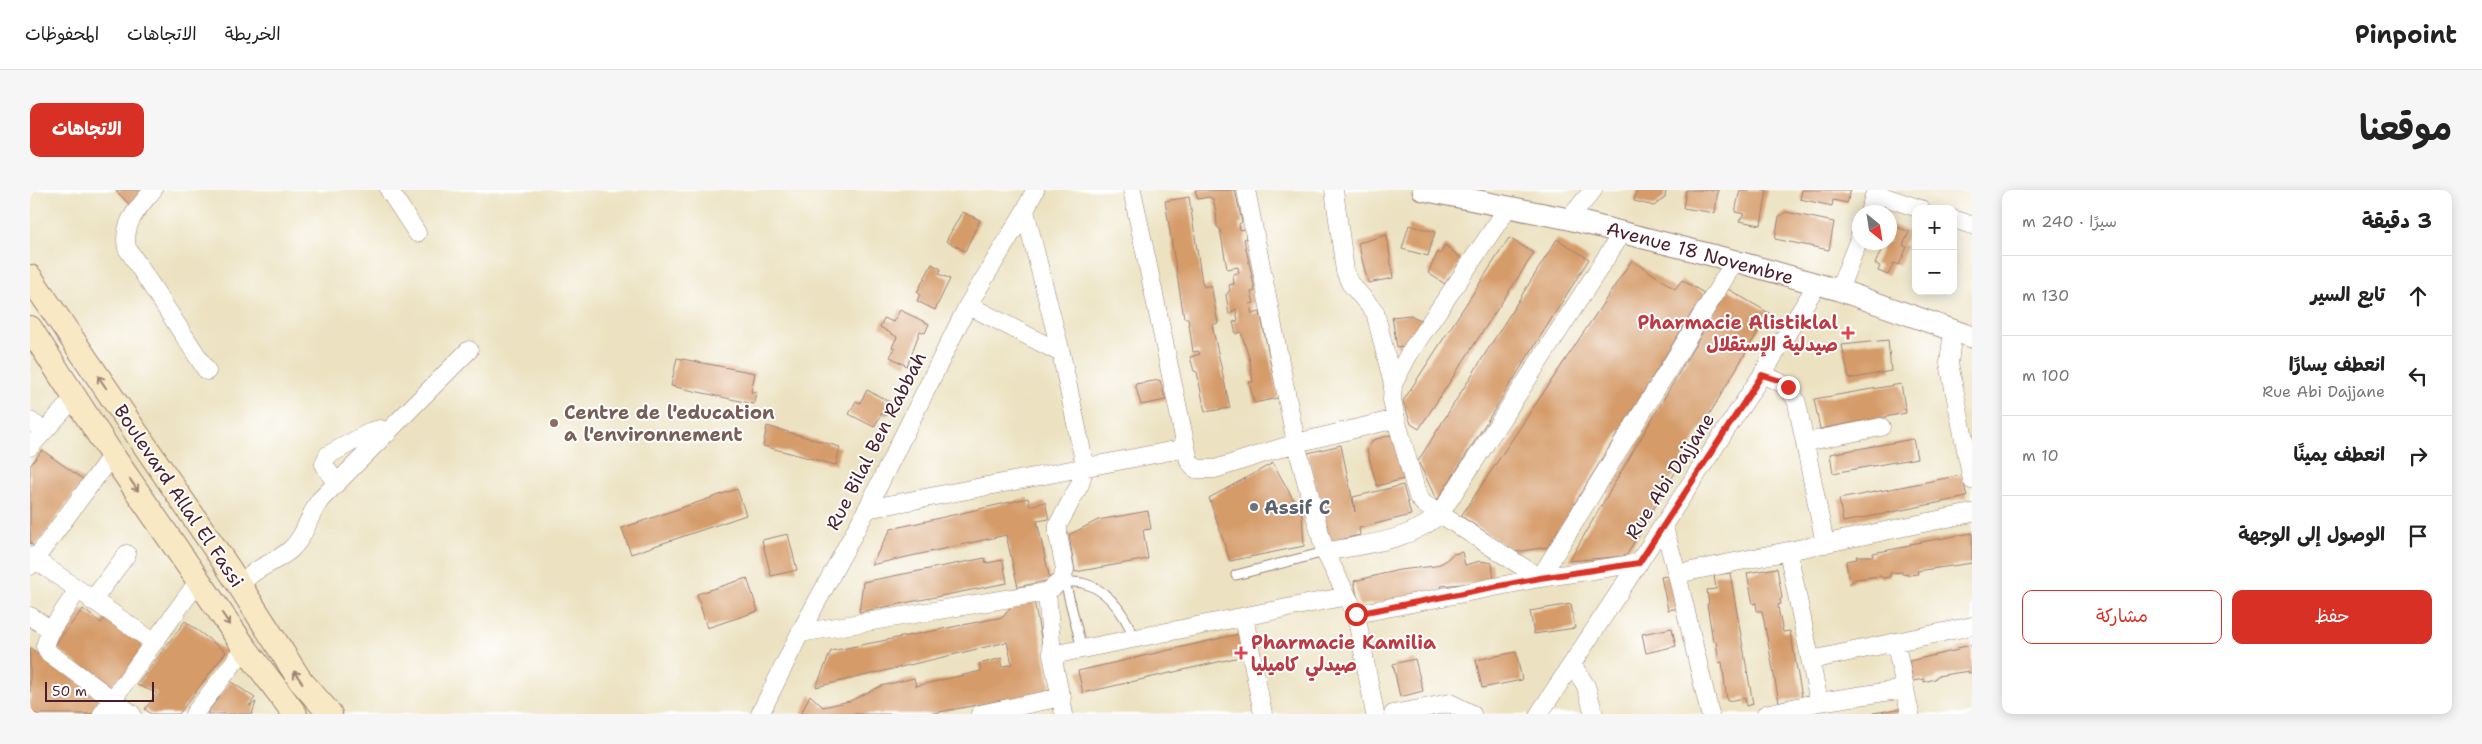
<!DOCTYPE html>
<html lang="ar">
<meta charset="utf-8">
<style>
body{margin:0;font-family:"Shantell Sans","Playpen Sans Arabic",sans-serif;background:#f6f6f6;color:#222;direction:rtl}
.controls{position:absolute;right:15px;top:15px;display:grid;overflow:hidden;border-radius:10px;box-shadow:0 2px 12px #0003}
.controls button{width:45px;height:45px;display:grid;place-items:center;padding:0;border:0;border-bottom:1px solid #e0e0e0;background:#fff;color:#222;font:25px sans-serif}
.compass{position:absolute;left:1822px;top:15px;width:45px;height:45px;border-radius:50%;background:#fff;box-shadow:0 2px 12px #0003;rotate:150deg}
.scale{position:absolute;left:15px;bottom:12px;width:109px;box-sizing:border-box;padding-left:5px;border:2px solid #4a1f2b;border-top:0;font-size:14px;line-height:18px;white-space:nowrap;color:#4a1f2b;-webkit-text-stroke:4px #fff;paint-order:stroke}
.stop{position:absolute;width:15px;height:15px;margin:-11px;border:4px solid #d93025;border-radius:50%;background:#fff}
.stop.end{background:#d93025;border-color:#fff;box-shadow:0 1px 5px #0008}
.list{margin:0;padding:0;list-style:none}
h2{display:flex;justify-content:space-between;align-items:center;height:65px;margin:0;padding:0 20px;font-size:21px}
h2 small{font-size:16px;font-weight:400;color:#767676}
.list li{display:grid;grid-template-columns:32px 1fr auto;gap:15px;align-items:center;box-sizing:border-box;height:80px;padding:0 20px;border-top:1px solid #e0e0e0}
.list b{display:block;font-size:19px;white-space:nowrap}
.list p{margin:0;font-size:16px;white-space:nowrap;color:#767676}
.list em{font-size:16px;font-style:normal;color:#767676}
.actions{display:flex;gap:10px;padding:15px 20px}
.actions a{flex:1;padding:11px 0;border:1px solid #d93025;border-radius:10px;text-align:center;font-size:18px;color:#d93025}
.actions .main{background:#d93025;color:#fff}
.icon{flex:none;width:28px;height:28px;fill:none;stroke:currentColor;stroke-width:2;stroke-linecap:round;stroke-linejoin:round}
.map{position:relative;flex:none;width:1942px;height:524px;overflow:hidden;direction:ltr;border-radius:10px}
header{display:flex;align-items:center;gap:30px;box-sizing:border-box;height:70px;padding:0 25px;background:#fff;border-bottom:1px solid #e0e0e0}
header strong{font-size:24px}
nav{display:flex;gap:28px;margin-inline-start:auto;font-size:18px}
.intro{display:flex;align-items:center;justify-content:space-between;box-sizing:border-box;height:120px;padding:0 30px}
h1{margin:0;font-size:35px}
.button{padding:12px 22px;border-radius:10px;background:#d93025;color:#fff;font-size:18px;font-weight:700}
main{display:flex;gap:30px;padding:0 30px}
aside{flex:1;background:#fff;border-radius:10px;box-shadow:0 2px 12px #0003}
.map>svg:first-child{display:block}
.building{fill:#d59b69}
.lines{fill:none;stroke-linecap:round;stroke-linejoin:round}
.service-casing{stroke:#9b8076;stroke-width:11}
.minor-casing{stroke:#9b8076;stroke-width:19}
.tertiary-casing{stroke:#9b8076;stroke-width:23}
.secondary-casing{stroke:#9b8076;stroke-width:26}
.service{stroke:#fff;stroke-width:9}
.minor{stroke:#fff;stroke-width:18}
.tertiary{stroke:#fff;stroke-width:21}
.secondary{stroke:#f8e8c3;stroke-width:24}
.oneway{stroke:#a18477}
.route{stroke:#d93025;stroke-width:6}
.health-dot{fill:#e0444e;stroke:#fff;stroke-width:2}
.education-dot{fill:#8d6e63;stroke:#fff;stroke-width:2}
.worship-dot{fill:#6b7280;stroke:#fff;stroke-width:2}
.labels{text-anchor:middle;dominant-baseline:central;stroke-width:4;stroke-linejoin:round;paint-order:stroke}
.street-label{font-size:19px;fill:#4a1f2b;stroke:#fff}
.health-label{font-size:19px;font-weight:bold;fill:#be3a42;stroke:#fff;text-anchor:end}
.education-label{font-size:19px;font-weight:bold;fill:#785e54;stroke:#fff;text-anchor:start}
.worship-label{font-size:19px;font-weight:bold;fill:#5b616d;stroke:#fff;text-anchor:start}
</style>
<header>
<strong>Pinpoint</strong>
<nav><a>الخريطة</a><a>الاتجاهات</a><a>المحفوظات</a></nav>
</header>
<div class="intro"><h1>موقعنا</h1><a class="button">الاتجاهات</a></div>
<main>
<aside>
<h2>3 دقيقة<small>سيرًا · 240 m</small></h2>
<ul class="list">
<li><svg class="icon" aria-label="ahead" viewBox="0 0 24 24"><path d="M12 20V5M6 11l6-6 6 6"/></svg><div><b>تابع السير</b></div><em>130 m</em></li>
<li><svg class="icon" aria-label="left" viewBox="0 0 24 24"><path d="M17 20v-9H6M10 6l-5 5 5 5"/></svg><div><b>انعطف يسارًا</b><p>Rue Abi Dajjane</p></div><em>100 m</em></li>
<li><svg class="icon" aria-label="right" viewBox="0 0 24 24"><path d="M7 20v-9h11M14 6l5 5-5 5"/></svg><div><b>انعطف يمينًا</b></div><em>10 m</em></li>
<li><svg class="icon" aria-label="arrive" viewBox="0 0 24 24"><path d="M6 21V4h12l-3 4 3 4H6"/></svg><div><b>الوصول إلى الوجهة</b></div></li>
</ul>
<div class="actions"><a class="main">حفظ</a><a>مشاركة</a></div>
</aside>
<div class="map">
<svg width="1942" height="524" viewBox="0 0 1942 524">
<rect width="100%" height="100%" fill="#fff"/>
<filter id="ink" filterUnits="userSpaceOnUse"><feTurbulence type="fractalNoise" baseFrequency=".02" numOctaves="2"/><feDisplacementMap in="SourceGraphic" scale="10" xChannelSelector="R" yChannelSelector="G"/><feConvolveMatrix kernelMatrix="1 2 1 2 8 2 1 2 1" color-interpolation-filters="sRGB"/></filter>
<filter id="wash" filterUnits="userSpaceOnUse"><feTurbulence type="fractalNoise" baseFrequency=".0096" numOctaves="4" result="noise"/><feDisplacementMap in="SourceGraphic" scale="20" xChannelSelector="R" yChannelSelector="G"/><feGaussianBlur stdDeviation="1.12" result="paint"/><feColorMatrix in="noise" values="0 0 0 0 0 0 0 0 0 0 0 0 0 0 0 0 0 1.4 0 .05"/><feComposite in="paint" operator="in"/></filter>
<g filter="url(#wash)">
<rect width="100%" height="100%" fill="#ece2c1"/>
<g id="blocks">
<!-- building -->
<path class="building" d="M85,0H120L105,20Z
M1165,0H1205L1212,32L1209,34L1210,40L1215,39L1216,48L1214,49L1225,101L1221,102L1224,113L1220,114L1222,124L1230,122L1248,208L1224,213L1219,192H1223L1220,171L1211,142L1206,144L1203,132L1208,131L1206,119L1199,125L1196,105L1200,100L1199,95L1204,94L1203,84L1209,83L1208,77L1197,79L1190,39L1187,37L1186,21L1183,9L1179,7L1168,9Z
M1607,0H1636L1635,7L1624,16L1604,11Z
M1656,0H1688L1685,23L1653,18Z
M1710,0H1737L1731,35L1709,31L1714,24L1705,22Z
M1772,0H1821L1817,13L1803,10L1802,16L1770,9Z
M1159,7L1172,92L1174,97L1181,95L1188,133L1182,135L1200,218L1175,222L1167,182L1164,181L1160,167L1170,164L1168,161L1163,162L1158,128H1154L1135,11Z
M932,22L950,30L935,61L916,51Z
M1756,22L1804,32L1799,60L1745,49L1749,27Z
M1379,35L1405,42L1398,66L1372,59Z
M1862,35L1879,42L1873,55L1877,57L1869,75L1864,73L1858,85L1848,81L1850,76L1845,74L1855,52H1860Z
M1357,45L1363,88L1338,93L1328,53Z
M1479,48L1504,63L1389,239L1381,234L1373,211Z
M1527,49L1559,69L1407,311L1388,271Z
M1415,55L1431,68L1421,88L1420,86L1415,94L1398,83L1408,62L1410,64Z
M1602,70L1645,99L1652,90L1674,103L1518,357L1485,362L1431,326Z
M902,74L911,79L909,84L920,89L905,120L887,111L890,104L887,102Z
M1698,99L1739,123L1596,366L1539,371Z
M870,120L899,134L895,143L890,141L877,176L860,167L865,158L862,157L867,147L850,137L854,128L863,132Z
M1380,125L1393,131L1375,156L1367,157L1362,127Z
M1858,150L1861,181L1819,189L1812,155Z
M647,168L725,183L721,202H726L724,214L641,196Z
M1130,190L1136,210L1111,215L1105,194Z
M1871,194L1876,223L1790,239L1784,209Z
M837,200L862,213L856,226L852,223L844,237L819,224L826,211L830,213Z
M737,236L810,257L806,275L733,256Z
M1365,244L1377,288L1347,296L1337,260L1343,250Z
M1883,249L1887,268L1803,283L1800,264Z
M1311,255L1325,322L1323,307L1373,295L1381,325L1329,338L1330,345L1298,353L1278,263Z
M12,260L54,290L5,357L0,353V276Z
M1243,273L1272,325L1274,356L1200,371L1179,308Z
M1932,285L1937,307L1813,332L1809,309Z
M707,299L716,325L601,364L592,338Z
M998,308L1000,316L1015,312L1019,329L1007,331L1020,390L988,397L976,345L841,375L861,339Z
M1118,321L1121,339L1113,340L1118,369L1045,382L1039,345L1068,330Z
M1942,343V373L1887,381L1888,384L1878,385L1872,384V382L1860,383V387L1852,388L1850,386L1826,389L1819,394L1816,371L1827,369L1826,366H1843V363L1880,356V354Z
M758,344L767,380L741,386L732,350Z
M1432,362L1435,375L1450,371L1462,373L1464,391L1411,396L1412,400L1329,416L1324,391L1369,380L1405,376L1414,372L1423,364Z
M955,368L956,373L973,370L977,393L829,422L833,392Z
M1747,378L1752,408L1750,410L1751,414L1748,415L1749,423L1753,442L1760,441L1772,507L1749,512L1733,426L1732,421H1727L1726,413L1723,414L1717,383Z
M1700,383L1723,514L1716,516L1715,508L1697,511L1692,472L1689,473L1686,451H1683L1677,414H1679L1677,400L1686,399L1684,385Z
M1644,385L1650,418L1638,420L1631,387Z
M717,388L728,421L677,438L667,404Z
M1004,411L1021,501L899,524H771L780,505L793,517L820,511L851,496L884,488L886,496L951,481L949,474L972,468L971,477L982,474L977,452L786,497L801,461L973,427L983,414Z
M1541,414L1545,438L1504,444L1500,421Z
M53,419L71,433L78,424L118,454L84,502L24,456Z
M155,431L196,462L149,524H121L115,519L127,503L107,495Z
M1642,438L1646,456L1616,463L1612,444Z
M1209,444L1214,466L1053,503L1048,481Z
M1942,455V483H1938L1939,481L1907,486L1905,489L1894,492V489L1883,491L1879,471L1928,460L1927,458Z
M0,458L78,512L70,524H0Z
M1486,462L1492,490L1452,498L1446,470Z
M1385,469L1393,501L1370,507L1363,474Z
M200,491L225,508L219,516L226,512L222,524H177Z
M1874,518L1875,524H1843V523Z"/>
</g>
</g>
<g filter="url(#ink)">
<use href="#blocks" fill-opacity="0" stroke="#9b8076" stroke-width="1"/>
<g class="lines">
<defs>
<path id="service" d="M1206,385L1295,362
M1032,390C1038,393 1045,391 1052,393C1079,399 1095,425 1105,449
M1035,392L1052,459"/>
<path id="minor" d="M123,0C108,18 92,33 97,58L177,181
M359,0L387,43
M1102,0L1159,271L1166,279H1185L1266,253L1366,229
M1216,0L1266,253L1295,362L1326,424L1345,524
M1304,0L1315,81L1320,93L1345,122L1363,194
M1846,4L1891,19
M1479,16L1380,162L1363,194L1362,210L1366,229L1388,307L1394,314L1410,324L1592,43
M1839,22L1846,0
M1539,29L1563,0
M1923,29L1942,35
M1809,100L1830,46
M938,115L1031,163
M1923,140L1919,173L1942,290
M1732,185C1749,191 1760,195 1767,213L1795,354
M0,231L13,240
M1775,252L1851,237
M0,257L46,206
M306,294L294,274L298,265L342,241L350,239L358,243
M837,319L1156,258
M1633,334L1647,384L1680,524
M1758,361L1789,512
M1295,362C1334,354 1379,352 1410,324L1510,388L1705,71
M0,366L122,451
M0,376L82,265
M1647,384L1942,323
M210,397C221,378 244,374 260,360C276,346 278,326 290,310L439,160
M47,401L21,440L15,456L19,463L102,524
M1017,402L1022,465L1034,524
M62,411L97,364
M1326,424L1510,388L1609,373
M0,426L21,440
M1214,427L1233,524
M770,443L1017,402L1032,390L1035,379L1028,345V335L1050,294L1055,276L1031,163L995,21
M1866,454L1880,524
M1022,465L1317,406
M1781,470L1942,436
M1542,474L1556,496L1564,524
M72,524L169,390
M164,524L215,458
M730,524L770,443L837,319L938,115L995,21L1005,0
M950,524L1032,507
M1363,524L1420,513L1442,524
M1509,524L1732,185L1787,94
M1736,524L1789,512L1874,499"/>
<path id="tertiary" d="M1393,0L1539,29L1705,71L1809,100L1942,147"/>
<path id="secondary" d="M0,87L199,379L270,490L300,524
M0,138L82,265L215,458L265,524"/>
</defs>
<!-- service casing -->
<use href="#service" class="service-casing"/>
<!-- minor casing -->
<use href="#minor" class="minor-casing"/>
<!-- tertiary casing -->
<use href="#tertiary" class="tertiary-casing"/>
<!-- secondary casing -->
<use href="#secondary" class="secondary-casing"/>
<!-- service -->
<use href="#service" class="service"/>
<!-- minor -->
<use href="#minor" class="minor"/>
<!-- tertiary -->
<use href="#tertiary" class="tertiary"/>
<!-- secondary -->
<use href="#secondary" class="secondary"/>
</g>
<!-- one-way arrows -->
<defs><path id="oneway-shaft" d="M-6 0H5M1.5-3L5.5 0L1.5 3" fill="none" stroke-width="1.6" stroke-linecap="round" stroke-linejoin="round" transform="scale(1.25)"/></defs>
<g class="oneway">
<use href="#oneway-shaft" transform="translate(72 192) rotate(-124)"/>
<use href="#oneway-shaft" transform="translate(104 295) rotate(55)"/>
<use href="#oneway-shaft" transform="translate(196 429) rotate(56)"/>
<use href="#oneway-shaft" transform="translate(268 487) rotate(-126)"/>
</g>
</g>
<g class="lines" filter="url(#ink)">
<!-- route -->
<path class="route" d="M1326,424L1510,388L1609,373L1732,185L1751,191L1758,197"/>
</g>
<!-- markers -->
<g class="health-dot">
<path d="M1815.5 135.5h5v5h5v5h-5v5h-5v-5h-5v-5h5z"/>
<path d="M1208.5 455.5h5v5h5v5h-5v5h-5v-5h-5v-5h5z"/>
</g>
<circle class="education-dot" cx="524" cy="233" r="5"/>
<circle class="worship-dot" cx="1224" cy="317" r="5"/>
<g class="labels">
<!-- street labels -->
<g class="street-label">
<text transform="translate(1670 63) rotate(15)">Avenue 18 Novembre</text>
<text transform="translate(846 251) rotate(-63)">Rue Bilal Ben Rabbah</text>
<text transform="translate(1640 286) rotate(-57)">Rue Abi Dajjane</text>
<text transform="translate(149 306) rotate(56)">Boulevard Allal El Fassi</text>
</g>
<!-- health labels -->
<g class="health-label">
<text x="1808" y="132">Pharmacie Alistiklal<tspan x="1808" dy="22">صيدلية الإستقلال</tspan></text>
<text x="1221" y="452" text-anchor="start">Pharmacie Kamilia<tspan x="1221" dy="22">صيدلي كاميليا</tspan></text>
</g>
<!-- education labels -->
<g class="education-label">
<text x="534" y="222">Centre de l'education<tspan x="534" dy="22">a l'environnement</tspan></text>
</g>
<!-- worship labels -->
<g class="worship-label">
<text x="1234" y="317">Assif C</text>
</g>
</g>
</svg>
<div class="controls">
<button>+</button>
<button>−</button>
</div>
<svg class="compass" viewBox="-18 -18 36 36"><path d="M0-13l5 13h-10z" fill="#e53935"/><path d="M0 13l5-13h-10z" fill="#767676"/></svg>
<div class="scale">50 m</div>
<div class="stop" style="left:1326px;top:424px"></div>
<div class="stop end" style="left:1758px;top:197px"></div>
</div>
</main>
